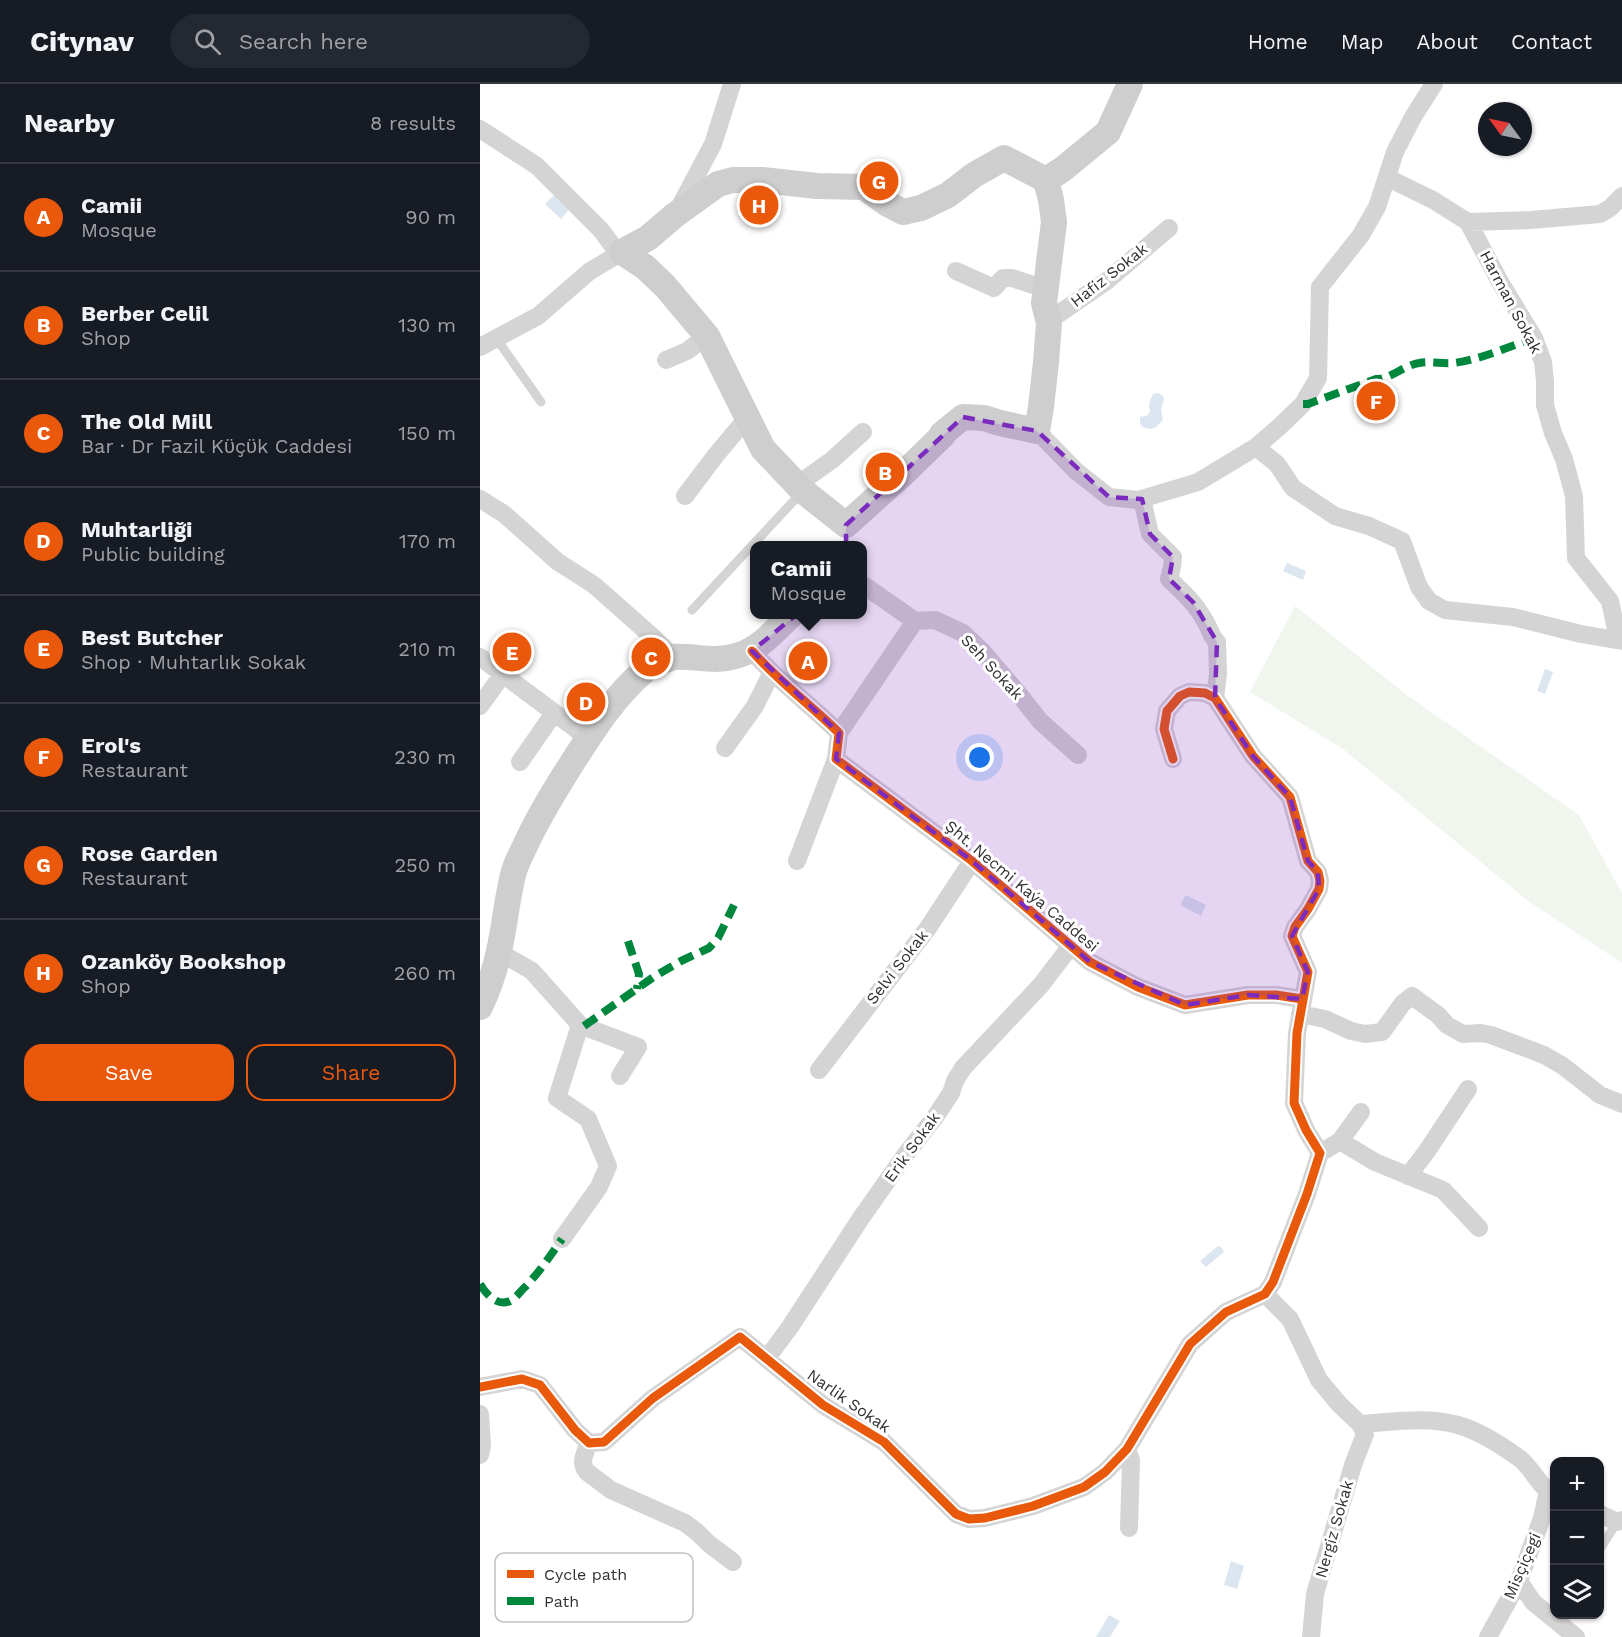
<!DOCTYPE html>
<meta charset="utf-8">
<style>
body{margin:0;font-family:"Work Sans",sans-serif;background:#242831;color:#f1f3f6}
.controls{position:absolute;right:18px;bottom:18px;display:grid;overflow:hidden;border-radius:12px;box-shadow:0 2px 4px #0004}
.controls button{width:54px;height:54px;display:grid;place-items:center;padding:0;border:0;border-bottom:2px solid #363941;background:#171b24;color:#f1f3f6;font:30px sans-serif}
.compass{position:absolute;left:998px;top:18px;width:54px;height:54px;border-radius:50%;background:#171b24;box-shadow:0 2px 4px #0004;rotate:303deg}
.you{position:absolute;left:500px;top:674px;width:21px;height:21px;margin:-15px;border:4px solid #fff;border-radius:50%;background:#1a73e8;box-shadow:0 0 0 9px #1a73e833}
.badge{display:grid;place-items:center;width:39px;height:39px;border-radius:50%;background:#ea580c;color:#fff;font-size:20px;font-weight:700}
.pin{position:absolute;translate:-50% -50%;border:3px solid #fff;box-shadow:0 2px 6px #0006}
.popup{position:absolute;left:270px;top:457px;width:117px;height:78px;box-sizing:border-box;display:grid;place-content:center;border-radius:12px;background:#171b24;filter:drop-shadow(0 2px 4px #0005);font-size:20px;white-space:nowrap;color:#9ea1a6}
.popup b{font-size:22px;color:#f1f3f6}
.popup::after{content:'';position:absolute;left:50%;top:100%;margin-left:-12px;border:12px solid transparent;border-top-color:#171b24}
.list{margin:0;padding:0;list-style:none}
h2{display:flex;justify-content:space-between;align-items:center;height:78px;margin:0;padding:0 24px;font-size:26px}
h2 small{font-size:20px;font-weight:400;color:#9ea1a6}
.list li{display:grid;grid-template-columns:39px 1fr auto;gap:18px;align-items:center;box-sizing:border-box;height:108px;padding:0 24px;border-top:2px solid #363941}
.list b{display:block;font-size:22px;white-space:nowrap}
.list p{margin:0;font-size:20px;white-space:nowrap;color:#9ea1a6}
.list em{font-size:20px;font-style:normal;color:#9ea1a6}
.actions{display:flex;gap:12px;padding:18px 24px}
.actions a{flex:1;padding:14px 0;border:2px solid #ea580c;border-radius:18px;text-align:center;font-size:21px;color:#ea580c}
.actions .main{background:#ea580c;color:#fff}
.icon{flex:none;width:33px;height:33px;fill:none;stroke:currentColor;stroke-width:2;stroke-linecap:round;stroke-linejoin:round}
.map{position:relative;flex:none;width:1142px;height:1553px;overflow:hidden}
header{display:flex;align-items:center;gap:36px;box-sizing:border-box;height:84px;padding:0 30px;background:#171b24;border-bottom:2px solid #363941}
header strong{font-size:28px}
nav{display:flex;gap:33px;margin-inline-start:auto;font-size:21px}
.search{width:420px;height:54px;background:#242831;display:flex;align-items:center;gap:15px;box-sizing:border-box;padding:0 21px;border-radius:33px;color:#9ea1a6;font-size:22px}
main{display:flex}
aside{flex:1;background:#171b24}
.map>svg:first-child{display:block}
.green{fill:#f0f5ed}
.water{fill:#dbe6f1}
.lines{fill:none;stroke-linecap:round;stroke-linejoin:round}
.lane{stroke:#d4d4d4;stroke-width:9}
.street{stroke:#d4d4d4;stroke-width:18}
.secondary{stroke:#cecece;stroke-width:26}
.quiet{stroke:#00873e;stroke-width:8;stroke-dasharray:15 8;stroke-linecap:butt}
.cycleway-casing{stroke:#fff;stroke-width:13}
.cycleway{stroke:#e8590c;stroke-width:9}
.marked{fill:#7b2cbf;fill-opacity:0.2;stroke:#7b2cbf;stroke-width:4.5;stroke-dasharray:12 8;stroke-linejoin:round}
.labels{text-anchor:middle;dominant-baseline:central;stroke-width:6;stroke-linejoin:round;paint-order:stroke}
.street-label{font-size:16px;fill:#303030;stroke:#fff}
.key{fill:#fff;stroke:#c1c1c1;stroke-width:1.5}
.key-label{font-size:16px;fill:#303030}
</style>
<header>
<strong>Citynav</strong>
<div class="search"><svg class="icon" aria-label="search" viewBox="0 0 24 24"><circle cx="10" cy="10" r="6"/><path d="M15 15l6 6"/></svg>Search here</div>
<nav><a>Home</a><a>Map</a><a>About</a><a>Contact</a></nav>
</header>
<main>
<aside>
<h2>Nearby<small>8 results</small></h2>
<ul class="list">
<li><span class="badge">A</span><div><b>Camii</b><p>Mosque</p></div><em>90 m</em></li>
<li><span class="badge">B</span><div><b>Berber Celil</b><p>Shop</p></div><em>130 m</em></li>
<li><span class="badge">C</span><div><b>The Old Mill</b><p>Bar · Dr Fazil Kϋçϋk Caddesi</p></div><em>150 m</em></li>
<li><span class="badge">D</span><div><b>Muhtarliği</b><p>Public building</p></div><em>170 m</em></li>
<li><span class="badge">E</span><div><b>Best Butcher</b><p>Shop · Muhtarlık Sokak</p></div><em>210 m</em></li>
<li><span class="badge">F</span><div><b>Erol's</b><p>Restaurant</p></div><em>230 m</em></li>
<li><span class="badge">G</span><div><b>Rose Garden</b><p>Restaurant</p></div><em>250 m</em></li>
<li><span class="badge">H</span><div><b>Ozanköy Bookshop</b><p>Shop</p></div><em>260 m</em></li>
</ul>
<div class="actions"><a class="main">Save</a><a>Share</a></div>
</aside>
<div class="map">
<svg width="1142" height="1553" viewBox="0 0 1142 1553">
<rect width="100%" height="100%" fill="#fff"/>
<!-- green -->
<path class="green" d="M815,522L928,612L1099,731L1142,809V879L1048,817L863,665L770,608Z"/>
<!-- water -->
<path class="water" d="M74,111L89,126L81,135L65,120Z
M678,309L683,312L684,316L681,325L683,336L676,343L670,345L662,343L660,339V333L668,331L670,327C668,321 670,316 673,310Z
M807,479L826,487L823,496L803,487Z
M1065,585L1073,588L1065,610L1057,607Z
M706,811L726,821L721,832L700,821Z
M738,1162L742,1164L744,1168L726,1183L720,1177Z
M751,1477L764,1482L757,1505L744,1501Z
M629,1531L640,1537L630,1553H616Z"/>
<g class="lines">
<!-- lane -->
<path class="lane" d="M16,254L61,318
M212,526L321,409
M1120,1465L1137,1438"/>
<!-- street -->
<path class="street" d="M0,45L57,82L121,146L132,161L142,168L110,187L58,232L0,263
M908,94L953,116L988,138L1020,198L1054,254L1063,278L1065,297V321L1073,349L1084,375L1094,412L1096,474L1130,517L1138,555
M198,126L233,60L252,0
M988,138L1051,136L1120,130L1130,124L1142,112
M476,187L514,204L523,194H532L565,205
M569,239L574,233L628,196L689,144
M186,276L207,267L227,252
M557,347L596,387L629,413L658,416L718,398L776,363L798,344L823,320L838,294L840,203L881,151L897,123L915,68L933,33L954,0
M776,363L797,380L813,404L855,432L889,442L922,457L939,503L949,517L965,526L1033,533L1101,550L1142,557
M317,401L352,376L383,348
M205,412L236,371L267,334
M0,415L24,430L78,478L114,501L174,554L193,573
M662,415L670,450L693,473L692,483L689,495C703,508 716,520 725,537C731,546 729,550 737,558L738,590L735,614
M382,500L435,537L455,536L483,549L503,568L538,609L560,637L598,671
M272,567C298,597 331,621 359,649L356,675L492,777L610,878L658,903L705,921L768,911H796L822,915
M0,573L108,654
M0,622L23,590
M359,649L435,537
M245,664L275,622L292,588
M693,675L684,645L687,627L700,612L709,608L725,609L735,614L773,672L810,713L828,777L838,788L840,797L839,805L828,825L815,843L812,852L828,888L817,949L814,1019L826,1046L840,1069L827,1110L793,1198L785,1210
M40,678L74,629
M317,777L356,675
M19,868L52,887L100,941L158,963L140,992
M820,930L845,935L871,947L885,950L902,948L923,919L932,912L958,931L967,941L983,950L1001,949L1011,951L1064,971L1083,982L1120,1011L1142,1020
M339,986L448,844L492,777
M860,1057L881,1028
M840,1069L860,1057L895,1078L963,1106L999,1144
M928,1092L947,1067L988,1005
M82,1155L119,1103L128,1082L108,1035L77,1014L100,941
M785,1210L810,1235L839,1296L859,1320L880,1340C912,1338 947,1332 978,1341C1000,1347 1021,1361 1039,1374C1053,1384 1059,1404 1074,1410
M287,1274L310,1243L381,1134L426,1070L455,1033L471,1009L475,997L483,984L561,901L590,863
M0,1303L42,1295L60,1301L95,1346L109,1359L124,1358L173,1314L260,1253L343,1321L404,1358L476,1430L489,1435L505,1434L553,1422L604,1403L625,1388L647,1365L710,1260L746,1228L785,1210
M0,1330L2,1362L0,1371
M109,1359C105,1369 99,1379 107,1388L131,1406L205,1439L217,1448L228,1459L253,1478
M647,1365L651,1376L649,1444
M1120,1430L1137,1438L1142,1436
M1039,1497L1053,1518L1096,1553
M831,1553L835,1510L873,1381L885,1350L880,1340
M1008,1553L1039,1497L1062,1434L1068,1407"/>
<!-- secondary -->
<path class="secondary" d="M566,96L583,85L628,48L650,0
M142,168L168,154L195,131L238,100L253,96H282L337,102L384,103L406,119L423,128L441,124L468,111L494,91L524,74L566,96L571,116L574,138L564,219L569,239L566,278L561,323L557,347L520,339L504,334L483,333L462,350L463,351L426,387L366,441
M142,168L165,183L185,202L227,252L283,365L323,407L366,441
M0,923C8,906 15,886 19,867C25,841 27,813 34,787C37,778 41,770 45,762C57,735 72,711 87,687C110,651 132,614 165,586C173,578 184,578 193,573C207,572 222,575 236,575C272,574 288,554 312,530"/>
<!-- quiet -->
<path class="quiet" d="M823,320H828L896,295C908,296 925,281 939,279C950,277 962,280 973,279C1000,276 1028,263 1054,254
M148,857L159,890L157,905
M104,942L175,892L201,877L229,864L238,854L254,821
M0,1200C6,1210 17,1223 30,1217C36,1214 40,1208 44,1204C59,1189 70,1172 82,1155"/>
<defs>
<path id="cycleway" d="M272,567C298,597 331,621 359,649L356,675L492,777L610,878L658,903L705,921L768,911H796L822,915
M0,1303L42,1295L60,1301L95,1346L109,1359L124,1358L173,1314L260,1253L343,1321L404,1358L476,1430L489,1435L505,1434L553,1422L604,1403L625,1388L647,1365L710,1260L746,1228L785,1210L793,1198L827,1110L840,1069L826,1046L814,1019L817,949L828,888L812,852L815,843L828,825L839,805L840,797L838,788L828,777L810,713L773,672L735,614L725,609L709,608L700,612L687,627L684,645L693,675"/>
</defs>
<!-- cycleway casing -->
<use href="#cycleway" class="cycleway-casing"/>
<!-- cycleway -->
<use href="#cycleway" class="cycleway"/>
</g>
<!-- marked area -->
<path class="marked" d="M483,333L557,347L629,413L662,415L670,450L693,473L689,495L713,518L737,558L735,614L773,672L810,713L828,777L838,788L839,805L812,852L828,888L822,915L768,911L705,921L610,878L492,777L356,675L359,649L272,567L366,490V441Z"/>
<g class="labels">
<!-- street labels -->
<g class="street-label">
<text transform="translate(629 191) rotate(-38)">Hafiz Sokak</text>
<text transform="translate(1031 218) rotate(62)">Harman Sokak</text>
<text transform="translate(512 583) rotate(47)">Seh Sokak</text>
<text transform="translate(542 802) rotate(40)">Şht. Necmi Kaýa Caddesi</text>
<text transform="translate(417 883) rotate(-52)">Selvi Sokak</text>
<text transform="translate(432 1063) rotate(-54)">Erik Sokak</text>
<text transform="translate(369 1317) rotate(35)">Narlik Sokak</text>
<text transform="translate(854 1445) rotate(-74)">Nergiz Sokak</text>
<text transform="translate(1042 1482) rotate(-67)">Misçiçegi</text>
</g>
</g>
<!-- legend -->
<rect x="15" y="1469" width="198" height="69" rx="9" class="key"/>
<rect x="27" y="1486" width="27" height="8" fill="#e8590c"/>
<rect x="27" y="1513" width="27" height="8" fill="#00873e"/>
<g class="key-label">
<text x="64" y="1496">Cycle path</text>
<text x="64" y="1523">Path</text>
</g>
</svg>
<div class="controls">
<button>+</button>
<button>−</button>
<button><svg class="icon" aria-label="layers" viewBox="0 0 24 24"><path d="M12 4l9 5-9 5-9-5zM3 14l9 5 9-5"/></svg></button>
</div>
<svg class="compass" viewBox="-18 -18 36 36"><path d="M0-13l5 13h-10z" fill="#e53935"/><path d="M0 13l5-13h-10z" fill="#9ea1a6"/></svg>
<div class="you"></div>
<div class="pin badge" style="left:328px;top:577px">A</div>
<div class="popup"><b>Camii</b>Mosque</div>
<div class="pin badge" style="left:405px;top:388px">B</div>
<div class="pin badge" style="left:171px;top:573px">C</div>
<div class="pin badge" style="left:106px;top:618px">D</div>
<div class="pin badge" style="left:32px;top:568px">E</div>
<div class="pin badge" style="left:896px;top:317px">F</div>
<div class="pin badge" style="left:399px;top:97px">G</div>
<div class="pin badge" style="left:279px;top:121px">H</div>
</div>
</main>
